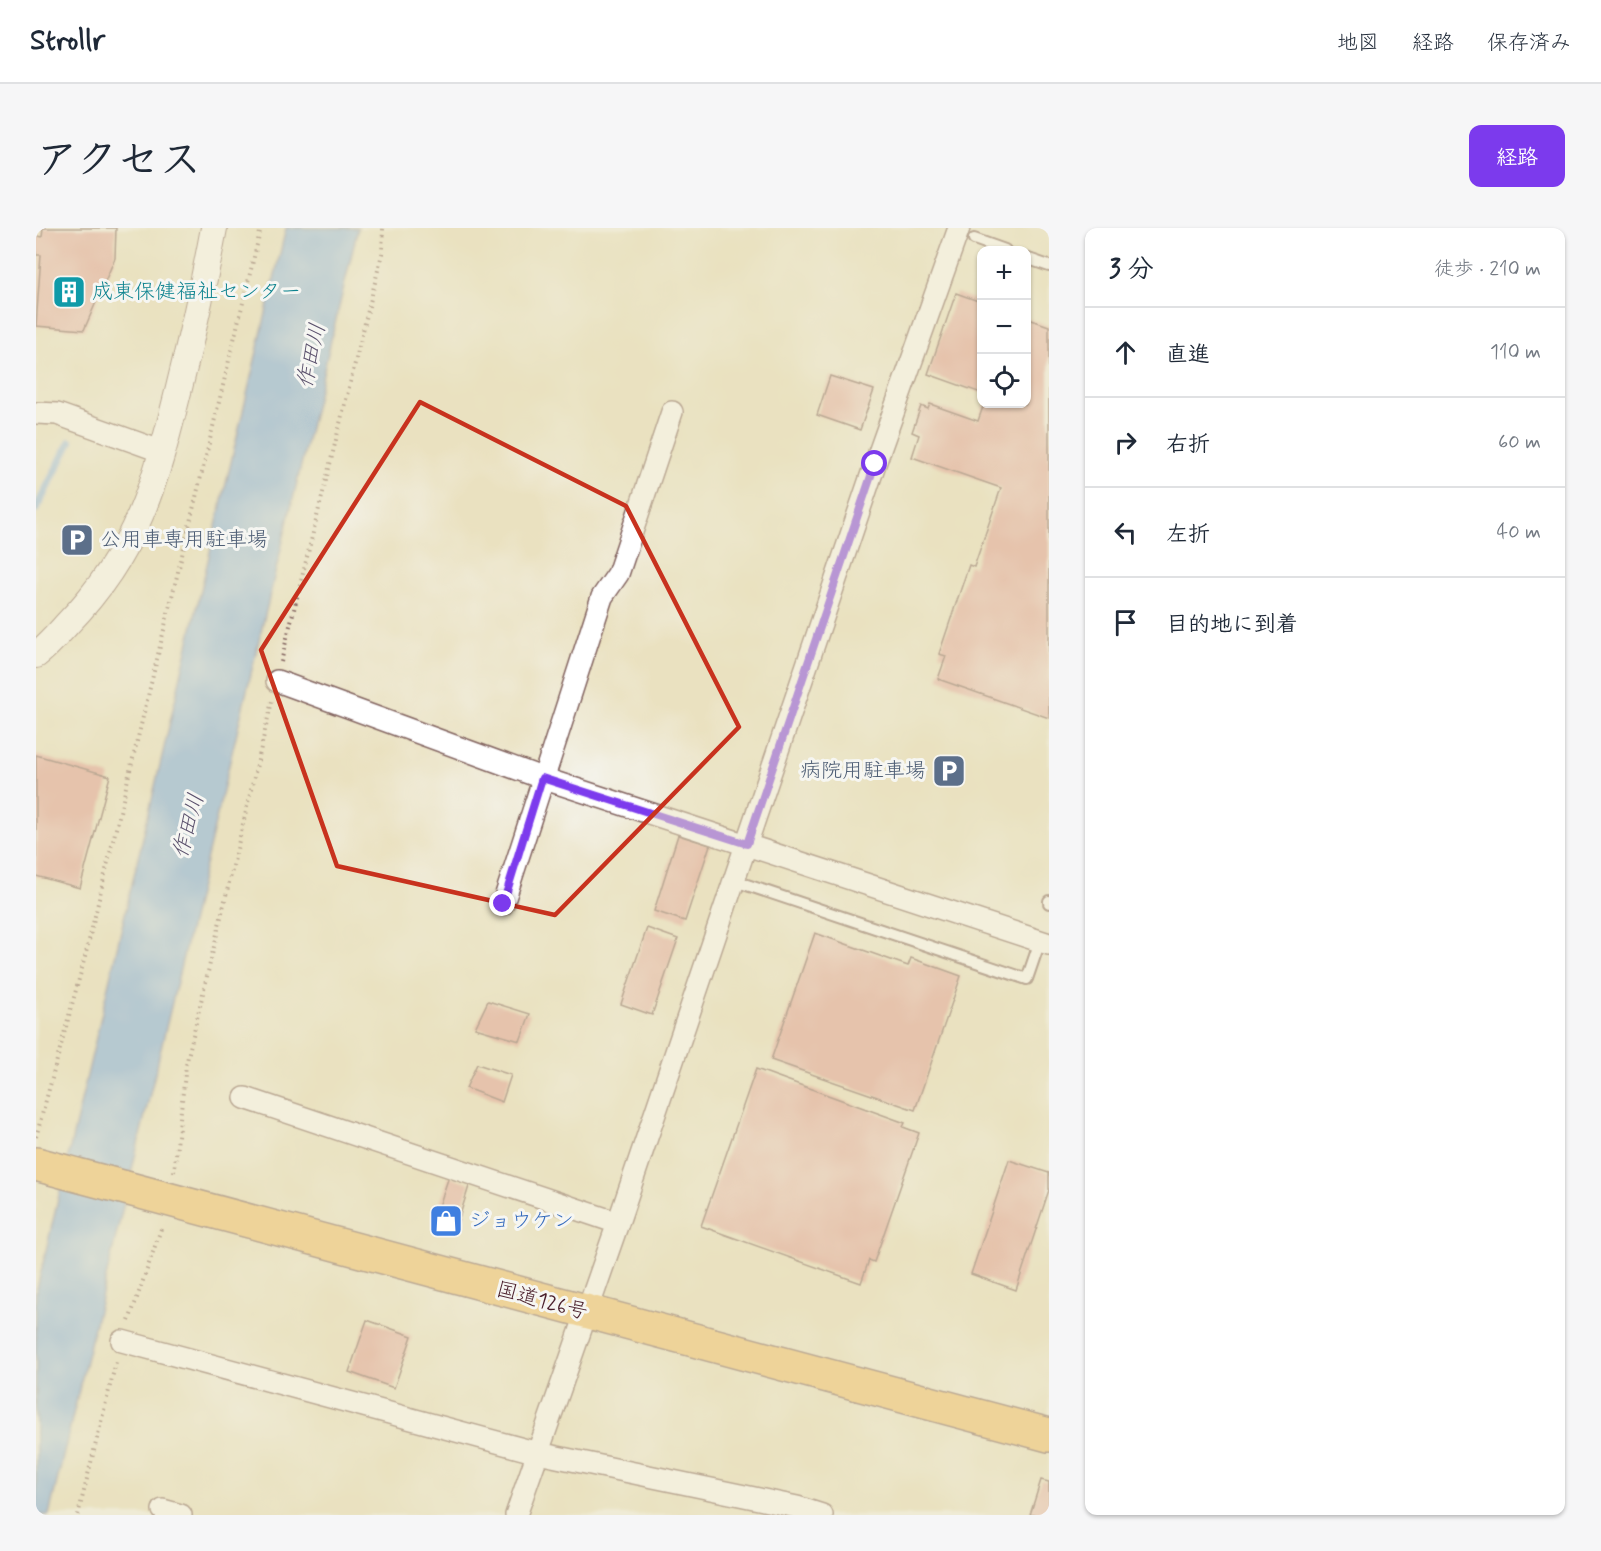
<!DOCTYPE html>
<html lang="ja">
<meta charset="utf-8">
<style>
body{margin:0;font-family:Mynerve,"Klee One",sans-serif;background:#f6f6f7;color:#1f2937}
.controls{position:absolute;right:18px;top:18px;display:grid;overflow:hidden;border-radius:12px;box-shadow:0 2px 4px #0004}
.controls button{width:54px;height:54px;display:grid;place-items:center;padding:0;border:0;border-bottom:2px solid #e0e1e3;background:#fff;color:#1f2937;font:30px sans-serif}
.stop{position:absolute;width:18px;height:18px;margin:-14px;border:4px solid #7c3aed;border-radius:50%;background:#fff}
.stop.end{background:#7c3aed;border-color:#fff;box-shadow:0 2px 6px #0008}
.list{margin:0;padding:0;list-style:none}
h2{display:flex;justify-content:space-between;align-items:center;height:78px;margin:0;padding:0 24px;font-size:26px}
h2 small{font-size:20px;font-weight:400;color:#747a83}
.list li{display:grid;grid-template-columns:39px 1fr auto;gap:18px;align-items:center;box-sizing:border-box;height:90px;padding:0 24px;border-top:2px solid #e0e1e3}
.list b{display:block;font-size:22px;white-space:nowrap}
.list em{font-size:20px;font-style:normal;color:#747a83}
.icon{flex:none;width:33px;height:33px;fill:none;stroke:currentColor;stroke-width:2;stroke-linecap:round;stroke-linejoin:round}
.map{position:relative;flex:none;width:1013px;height:1287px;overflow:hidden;border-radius:12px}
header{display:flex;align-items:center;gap:36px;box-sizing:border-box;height:84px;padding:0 30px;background:#fff;border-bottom:2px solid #e0e1e3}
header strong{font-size:28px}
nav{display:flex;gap:33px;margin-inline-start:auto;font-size:21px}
.intro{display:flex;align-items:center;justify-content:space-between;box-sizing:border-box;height:144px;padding:0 36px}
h1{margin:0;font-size:42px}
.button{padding:15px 27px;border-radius:12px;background:#7c3aed;color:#fff;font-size:21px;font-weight:700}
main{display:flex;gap:36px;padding:0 36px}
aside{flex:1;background:#fff;border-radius:12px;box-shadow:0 2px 4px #0004}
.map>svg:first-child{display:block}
.water{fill:#79aae4;stroke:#626488;stroke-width:1.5}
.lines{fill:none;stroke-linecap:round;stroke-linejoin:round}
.stream{stroke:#79aae4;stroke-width:8}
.building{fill:#e29d94}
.service-casing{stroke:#82635f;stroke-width:14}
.minor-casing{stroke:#82635f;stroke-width:24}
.tertiary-casing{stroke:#82635f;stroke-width:28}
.trunk-casing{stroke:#82635f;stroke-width:36}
.path{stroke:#82635f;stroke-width:4;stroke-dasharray:1.5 4.5;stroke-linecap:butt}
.service{stroke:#fff;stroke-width:10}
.minor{stroke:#fff;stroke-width:21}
.tertiary{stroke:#fff;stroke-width:26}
.trunk{stroke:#f4c26a;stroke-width:33}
.route{stroke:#7c3aed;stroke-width:8}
.marked{fill:none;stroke:#c8321e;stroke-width:4.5;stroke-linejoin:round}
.labels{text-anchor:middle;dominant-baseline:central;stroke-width:6;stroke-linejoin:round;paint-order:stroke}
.culture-label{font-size:21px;fill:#0d838f;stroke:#f6f6f2;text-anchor:start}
.service-label{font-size:21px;fill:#4e5e75;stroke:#f6f6f2;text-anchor:start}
.shop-label{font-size:21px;fill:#366cbe;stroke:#f6f6f2;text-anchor:start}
.street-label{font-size:21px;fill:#4a1f2b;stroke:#f6f6f2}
.water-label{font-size:22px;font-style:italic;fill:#5a506c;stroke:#f6f6f2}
</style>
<header>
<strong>Strollr</strong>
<nav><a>地図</a><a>経路</a><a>保存済み</a></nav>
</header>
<div class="intro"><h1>アクセス</h1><a class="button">経路</a></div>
<main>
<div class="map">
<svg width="1013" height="1287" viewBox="0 0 1013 1287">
<rect width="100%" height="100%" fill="#f6f6f2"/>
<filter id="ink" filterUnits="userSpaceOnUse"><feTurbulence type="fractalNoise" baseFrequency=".0167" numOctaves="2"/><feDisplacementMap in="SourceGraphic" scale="12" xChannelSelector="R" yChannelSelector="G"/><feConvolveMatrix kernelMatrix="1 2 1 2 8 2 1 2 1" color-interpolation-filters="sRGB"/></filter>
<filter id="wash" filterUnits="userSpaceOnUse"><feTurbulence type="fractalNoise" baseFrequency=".008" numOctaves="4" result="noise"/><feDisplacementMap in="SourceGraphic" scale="24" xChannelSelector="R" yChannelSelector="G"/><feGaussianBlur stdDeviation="1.35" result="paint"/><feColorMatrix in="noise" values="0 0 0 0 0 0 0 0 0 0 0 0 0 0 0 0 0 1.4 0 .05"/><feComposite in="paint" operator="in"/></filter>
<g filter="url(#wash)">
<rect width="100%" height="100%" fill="#eae1c0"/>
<!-- water -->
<path class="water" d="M250,0H322L13,1287H0V1065Z"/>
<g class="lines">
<!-- stream -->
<path class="stream" d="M0,281L34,214"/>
</g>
<g id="blocks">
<!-- building -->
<path class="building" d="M7,0H80L79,30L48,102L0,98L5,27H0V8L6,9Z
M920,65L945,74V165L892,146Z
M990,90L1013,98V490L902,451L910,428L903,426L933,337L938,339L965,260L876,229L883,207L876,204L885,178L892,181L894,176L942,193L948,176H990Z
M794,148L838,162L824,202L781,187Z
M0,527L74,548L44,660L0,648Z
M642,607L674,617L649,693L618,683Z
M611,700L642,711L616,787L585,776Z
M779,705L872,738L875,730L925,748L879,882L735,832Z
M452,773L494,786L484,813L439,800Z
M441,836L475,847L466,874L430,860Z
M720,841L869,895L867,899L883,905L838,1034L833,1032L825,1055L665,998Z
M973,932L1013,945V962L980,1062L935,1046Z
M413,948L434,955L419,1003L397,997Z
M331,1092L376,1108L358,1160L313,1144Z
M1005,1252L1013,1254V1287H994Z"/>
</g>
</g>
<g filter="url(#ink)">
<use href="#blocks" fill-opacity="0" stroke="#82635f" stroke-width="1.5"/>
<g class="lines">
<defs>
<path id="service" d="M938,11L969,22
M990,30L1013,38
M699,653L991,751L1004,713
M1013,673V675"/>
<path id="minor" d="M0,185L21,186L127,224
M241,453L506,550L1013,716
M467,676L566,369L582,346L636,184
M209,870L582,995
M86,1113L502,1225L761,1279L786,1287
M127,1282L145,1287
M480,1287L582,995L839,236L923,0"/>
<path id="tertiary" d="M0,427C12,418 22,406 32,395C101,324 120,253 143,160C156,107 168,54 178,0"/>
<path id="trunk" d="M0,936L1013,1207"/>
</defs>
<!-- service casing -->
<use href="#service" class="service-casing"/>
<!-- minor casing -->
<use href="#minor" class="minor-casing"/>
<!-- tertiary casing -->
<use href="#tertiary" class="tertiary-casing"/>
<!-- trunk casing -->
<use href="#trunk" class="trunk-casing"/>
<!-- path -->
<path class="path" d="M245,434L346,26L347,0
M0,909L49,729L225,0
M138,944L150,837L236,473
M93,1093L126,998
M42,1287L80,1134"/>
<!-- service -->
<use href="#service" class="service"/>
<!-- minor -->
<use href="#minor" class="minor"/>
<!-- tertiary -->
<use href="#tertiary" class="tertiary"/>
<!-- trunk -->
<use href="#trunk" class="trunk"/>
</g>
</g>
<g class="lines" filter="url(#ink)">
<!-- route -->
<path class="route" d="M467,676L506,550L711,616L839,236"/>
</g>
<!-- marked area -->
<path d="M0 0H1013V1287H0ZM384,174L590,278L703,499L519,687L301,638L225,422Z" fill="#eae1c0" fill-opacity=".55" fill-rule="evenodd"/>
<path class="marked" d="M384,174L590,278L703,499L519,687L301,638L225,422Z"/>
<!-- icons -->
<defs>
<symbol id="building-square" viewBox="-11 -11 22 22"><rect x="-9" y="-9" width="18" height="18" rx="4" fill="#0f9aa8" stroke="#f6f6f2"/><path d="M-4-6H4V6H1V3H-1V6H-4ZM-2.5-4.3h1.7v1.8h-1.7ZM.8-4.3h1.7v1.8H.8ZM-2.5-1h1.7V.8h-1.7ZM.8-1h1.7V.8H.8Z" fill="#fff"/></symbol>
<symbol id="parking-square" viewBox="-11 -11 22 22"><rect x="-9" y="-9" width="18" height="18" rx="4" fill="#5c6f8a" stroke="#f6f6f2"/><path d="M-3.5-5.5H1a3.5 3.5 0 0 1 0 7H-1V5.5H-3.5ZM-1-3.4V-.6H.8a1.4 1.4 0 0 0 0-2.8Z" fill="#fff"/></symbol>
<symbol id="shop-square" viewBox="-11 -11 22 22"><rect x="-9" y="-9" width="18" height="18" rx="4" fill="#3f7fe0" stroke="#f6f6f2"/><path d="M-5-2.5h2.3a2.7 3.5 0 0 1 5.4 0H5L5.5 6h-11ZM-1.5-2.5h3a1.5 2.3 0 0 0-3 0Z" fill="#fff"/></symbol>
</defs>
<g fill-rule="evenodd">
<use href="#building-square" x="14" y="45" width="38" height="38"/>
<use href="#parking-square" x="22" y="293" width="38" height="38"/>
<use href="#parking-square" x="894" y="524" width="38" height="38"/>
<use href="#shop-square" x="391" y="974" width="38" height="38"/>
</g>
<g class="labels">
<!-- culture labels -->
<g class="culture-label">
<text x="56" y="64">成東保健福祉センター</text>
</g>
<!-- service labels -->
<g class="service-label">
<text x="64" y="312">公用車専用駐車場</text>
<text x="890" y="543" text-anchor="end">病院用駐車場</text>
</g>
<!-- shop labels -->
<g class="shop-label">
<text x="433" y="993">ジョウケン</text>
</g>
<!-- street labels -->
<g class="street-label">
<text transform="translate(506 1073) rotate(15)">国道126号</text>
</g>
<!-- water labels -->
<g class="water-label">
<text transform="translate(276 128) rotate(-78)">作田川</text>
<text transform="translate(153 598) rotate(-75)">作田川</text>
</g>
</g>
</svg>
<div class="controls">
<button>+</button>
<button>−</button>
<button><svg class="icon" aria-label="locate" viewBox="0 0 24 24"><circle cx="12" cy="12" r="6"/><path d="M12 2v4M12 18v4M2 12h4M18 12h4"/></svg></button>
</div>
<div class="stop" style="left:839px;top:236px"></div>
<div class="stop end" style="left:467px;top:676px"></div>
</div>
<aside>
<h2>3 分<small>徒歩 · 210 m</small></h2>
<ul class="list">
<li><svg class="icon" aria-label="ahead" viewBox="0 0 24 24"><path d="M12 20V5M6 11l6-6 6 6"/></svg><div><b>直進</b></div><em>110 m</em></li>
<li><svg class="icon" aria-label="right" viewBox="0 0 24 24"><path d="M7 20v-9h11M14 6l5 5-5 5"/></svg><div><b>右折</b></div><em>60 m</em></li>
<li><svg class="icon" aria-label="left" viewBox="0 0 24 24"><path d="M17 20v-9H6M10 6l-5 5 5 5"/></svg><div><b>左折</b></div><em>40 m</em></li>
<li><svg class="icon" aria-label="arrive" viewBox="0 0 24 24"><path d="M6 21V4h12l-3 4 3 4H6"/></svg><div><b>目的地に到着</b></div></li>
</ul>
</aside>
</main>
